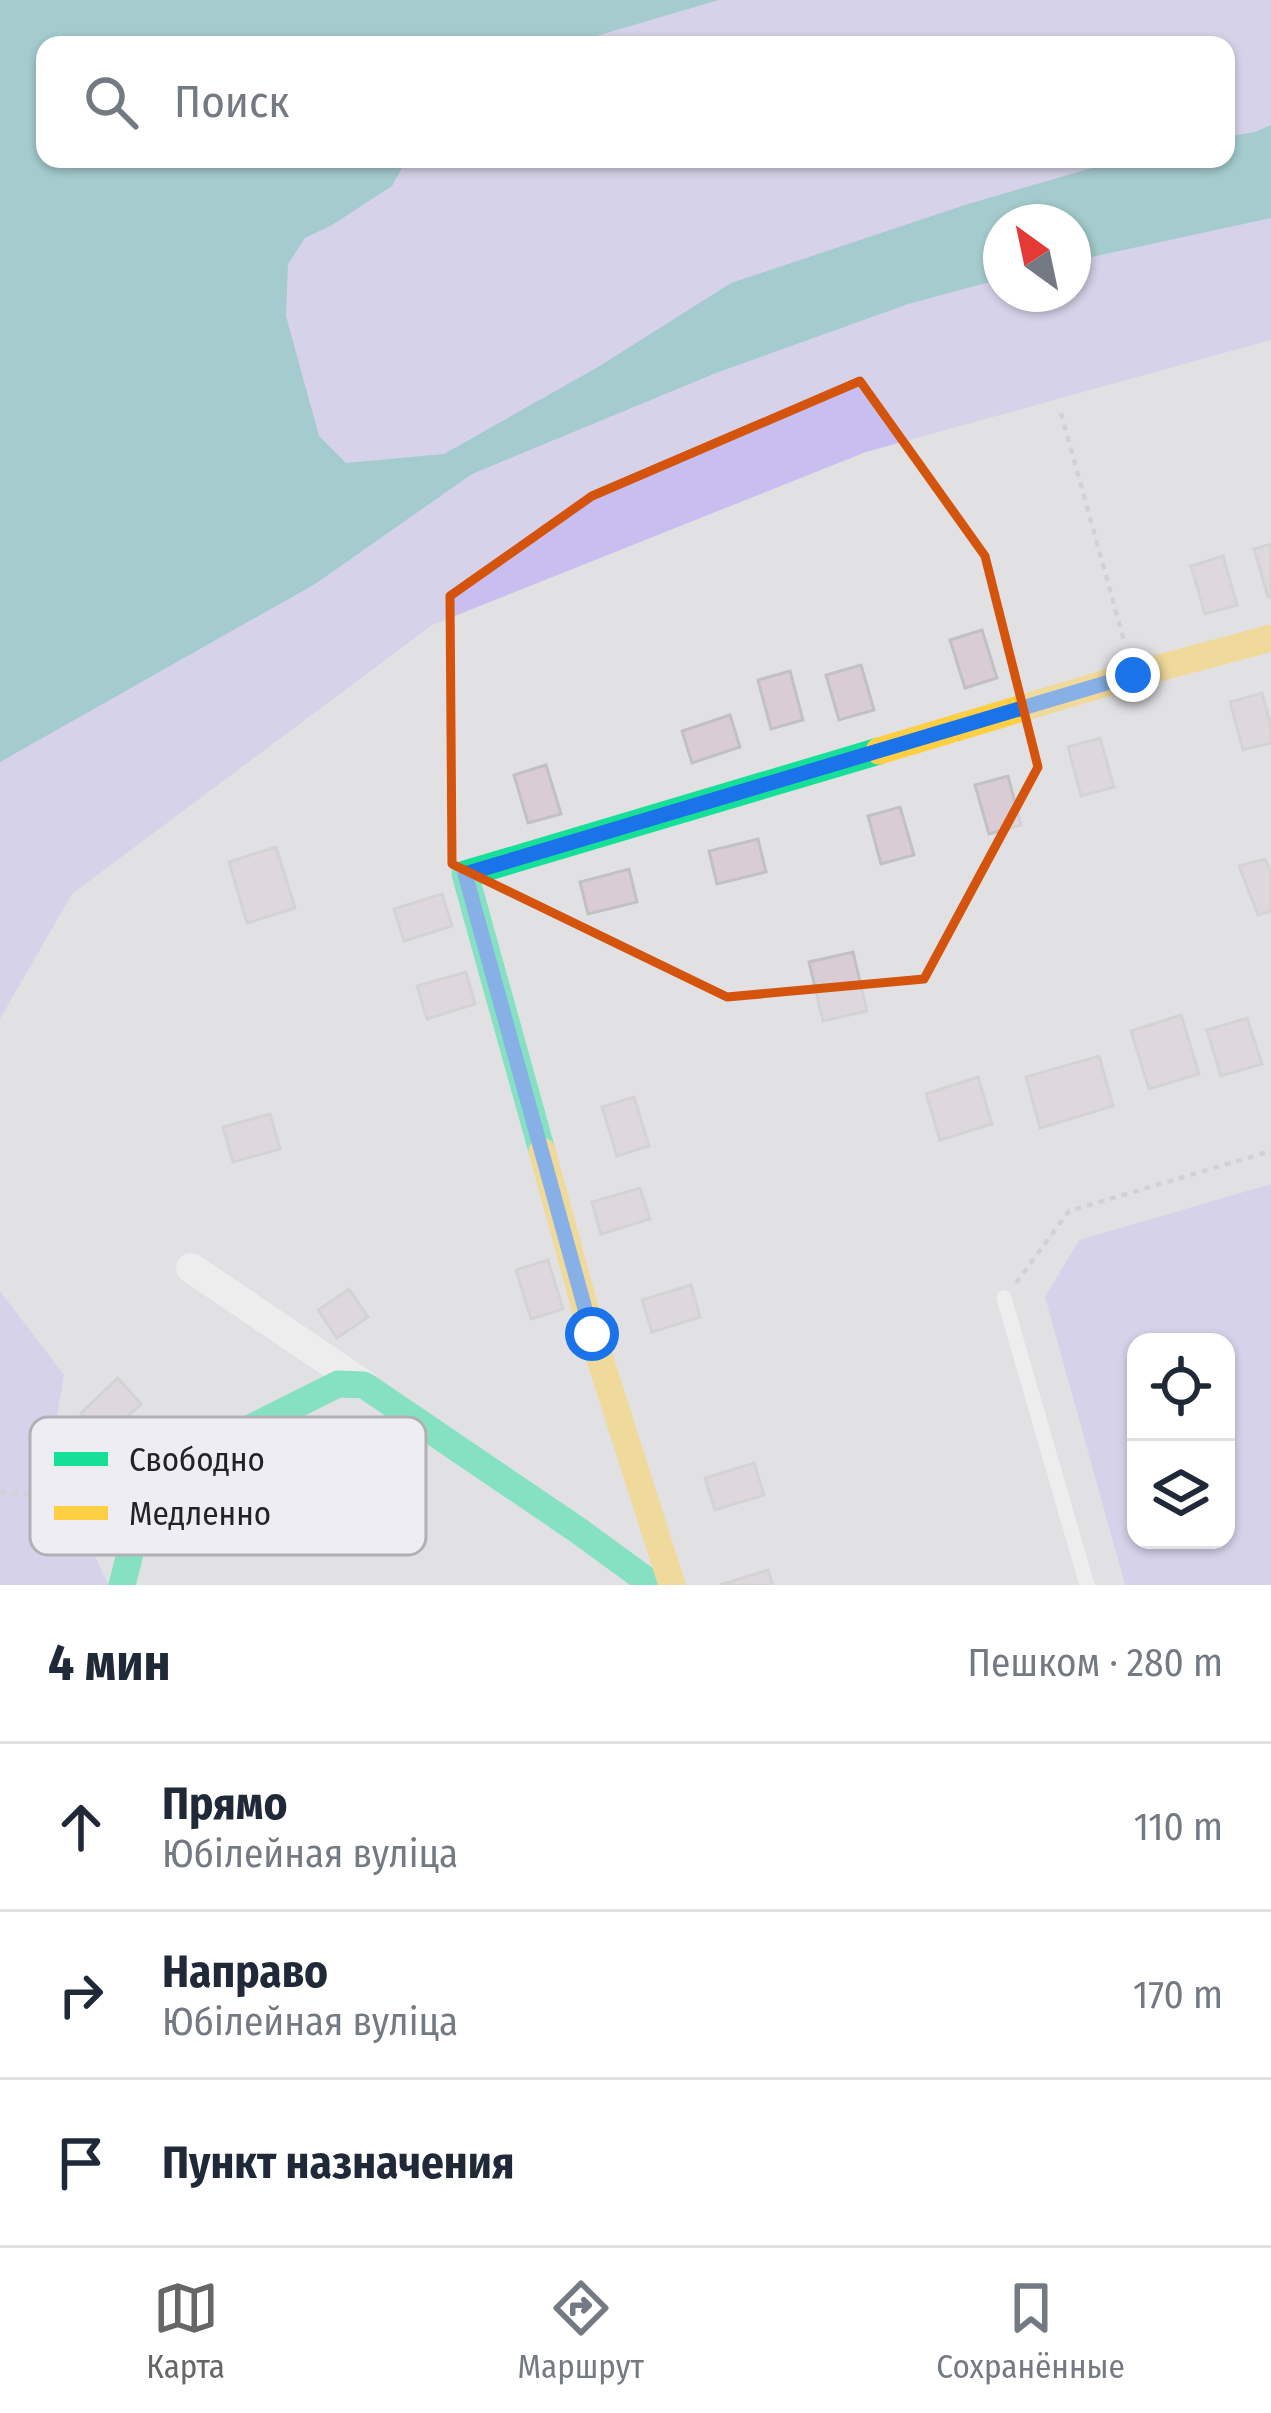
<!DOCTYPE html>
<html lang="ru">
<meta charset="utf-8">
<style>
body{margin:0;font-family:"Fira Sans Condensed",sans-serif;background:#f6f6f7;color:#1f2937}
.controls{position:absolute;right:36px;bottom:36px;display:grid;overflow:hidden;border-radius:24px;box-shadow:0 3px 9px #0004}
.controls button{width:108px;height:108px;display:grid;place-items:center;padding:0;border:0;border-bottom:3px solid #e0e1e3;background:#fff;color:#1f2937;font:60px sans-serif}
.compass{position:absolute;left:983px;top:204px;width:108px;height:108px;border-radius:50%;background:#fff;box-shadow:0 3px 9px #0004;rotate:327deg}
.stop{position:absolute;width:36px;height:36px;margin:-27px;border:9px solid #1a73e8;border-radius:50%;background:#fff}
.stop.end{background:#1a73e8;border-color:#fff;box-shadow:0 3px 12px #0008}
.list{margin:0;padding:0;list-style:none}
h2{display:flex;justify-content:space-between;align-items:center;height:156px;margin:0;padding:0 48px;font-size:51px}
h2 small{font-size:39px;font-weight:400;color:#747a83}
.list li{display:grid;grid-template-columns:78px 1fr auto;gap:36px;align-items:center;box-sizing:border-box;height:168px;padding:0 48px;border-top:3px solid #e0e1e3}
.list b{display:block;font-size:45px;white-space:nowrap}
.list p{margin:0;font-size:39px;white-space:nowrap;color:#747a83}
.list em{font-size:39px;font-style:normal;color:#747a83}
.icon{flex:none;width:66px;height:66px;fill:none;stroke:currentColor;stroke-width:2;stroke-linecap:round;stroke-linejoin:round}
.map{position:relative;flex:none;width:1271px;height:1585px;overflow:hidden}
.search{position:absolute;background:#fff;box-shadow:0 3px 9px #0004;left:36px;right:36px;top:36px;height:132px;display:flex;align-items:center;gap:30px;box-sizing:border-box;padding:0 42px;border-radius:24px;color:#747a83;font-size:45px}
.sheet{height:660px;background:#fff}
nav{display:flex;justify-content:space-around;align-items:center;box-sizing:border-box;height:168px;border-top:3px solid #e0e1e3;background:#fff;font-size:33px;color:#747a83}
nav a{display:grid;justify-items:center;gap:6px}
nav .on{color:#666668}
.map>svg:first-child{display:block}
.green{fill:#c8bff0;fill-rule:evenodd}
.water{fill:#5aafb2}
.building{fill:#daccd4;stroke:#c2c1c2;stroke-width:3}
.lines{fill:none;stroke-linecap:round;stroke-linejoin:round}
.path{stroke:#bfbfc0;stroke-width:4.5;stroke-dasharray:6 6;stroke-linecap:butt}
.lane{stroke:#fafafb;stroke-width:15}
.street{stroke:#fafafb;stroke-width:30}
.fast{stroke:#16e098;stroke-width:27}
.slow{stroke:#ffcf43;stroke-width:27}
.route{stroke:#1a73e8;stroke-width:15}
.marked{fill:none;stroke:#d4540e;stroke-width:9;stroke-linejoin:round}
.key{fill:#ededf3;stroke:#b0b0b5;stroke-width:3}
.key-label{font-size:33px;fill:#232325}
</style>
<div class="map">
<svg width="1271" height="1585" viewBox="0 0 1271 1585">
<rect width="100%" height="100%" fill="#e1e1e4"/>
<!-- green -->
<path class="green" d="M719,0H1271V340L866,452L432,625L72,894L0,1019V168L164,159H1226V45H566ZM1001,222H1073V294H1001Z
M1271,1184V1585H1125L1045,1297L1079,1240ZM1136,1342H1226V1540H1136Z
M0,1291L64,1375L49,1465L109,1585H0Z"/>
<!-- water -->
<path class="water" d="M0,0H719L566,45H45V159H407L392,186L332,225L305,238L288,264L286,316L319,436L346,463L444,454L598,367L731,283L968,204L1123,159H1226V137L1255,132L1271,125V218L1073,261V222H1001V279L908,304L716,373L472,474L315,584L0,762Z"/>
<!-- building -->
<path class="building" d="M1271,544V597H1268L1254,549Z
M1223,556L1237,605L1205,614L1191,566Z
M982,630L997,678L965,688L950,640Z
M861,665L874,710L839,720L826,675Z
M790,671L803,720L771,729L758,680Z
M1262,693L1271,726V743L1243,750L1230,702Z
M730,715L740,747L692,763L682,731Z
M1100,738L1114,787L1081,796L1068,747Z
M546,765L561,814L528,823L514,775Z
M1008,776L1021,825L989,834L975,785Z
M900,807L914,855L881,864L868,816Z
M758,839L766,872L717,884L709,851Z
M276,847L295,908L247,923L229,862Z
M1265,859L1271,873V911L1258,915L1239,866Z
M629,869L637,902L588,914L580,882Z
M442,894L452,926L404,941L394,909Z
M853,952L867,1011L823,1021L809,962Z
M466,972L475,1004L427,1019L417,986Z
M1181,1015L1199,1074L1149,1089L1131,1031Z
M1247,1018L1262,1064L1221,1076L1207,1030Z
M1099,1056L1113,1106L1040,1128L1026,1077Z
M978,1077L992,1124L940,1140L926,1094Z
M634,1097L649,1146L617,1156L602,1107Z
M270,1114L280,1149L233,1162L223,1127Z
M640,1188L650,1219L601,1234L592,1202Z
M548,1260L563,1309L531,1319L516,1270Z
M691,1285L700,1317L652,1332L642,1300Z
M349,1289L368,1317L337,1338L318,1310Z
M118,1378L141,1404L104,1438L81,1413Z
M754,1463L764,1495L715,1510L705,1478Z
M768,1570L773,1585H720Z"/>
<g class="lines">
<!-- path -->
<path class="path" d="M1061,413L1124,641
M1016,1283L1069,1211L1271,1151
M0,1492L108,1500"/>
<!-- lane -->
<path class="lane" d="M1004,1298L1087,1585"/>
<!-- street -->
<path class="street" d="M191,1268L364,1385"/>
<!-- fast -->
<path class="fast" d="M542,1151L465,874L879,751
M122,1585L143,1503L228,1439L338,1384L364,1385L579,1531L653,1585"/>
<!-- slow -->
<path class="slow" d="M879,751L1133,675L1271,638
M542,1151L592,1334L672,1585"/>
</g>
<g class="lines">
<!-- route -->
<path class="route" d="M592,1334L465,874L1133,675"/>
</g>
<!-- marked area -->
<path d="M0 0H1271V1585H0ZM860,381L985,556L1038,767L924,979L727,997L452,864L450,596L592,496Z" fill="#e1e1e4" fill-opacity=".55" fill-rule="evenodd"/>
<path class="marked" d="M860,381L985,556L1038,767L924,979L727,997L452,864L450,596L592,496Z"/>
<!-- legend -->
<rect x="30" y="1417" width="396" height="138" rx="18" class="key"/>
<rect x="54" y="1452" width="54" height="14" fill="#16e098"/>
<rect x="54" y="1506" width="54" height="14" fill="#ffcf43"/>
<g class="key-label">
<text x="129" y="1471">Свободно</text>
<text x="129" y="1525">Медленно</text>
</g>
</svg>
<div class="controls">
<button><svg class="icon" aria-label="locate" viewBox="0 0 24 24"><circle cx="12" cy="12" r="6"/><path d="M12 2v4M12 18v4M2 12h4M18 12h4"/></svg></button>
<button><svg class="icon" aria-label="layers" viewBox="0 0 24 24"><path d="M12 4l9 5-9 5-9-5zM3 14l9 5 9-5"/></svg></button>
</div>
<svg class="compass" viewBox="-18 -18 36 36"><path d="M0-13l5 13h-10z" fill="#e53935"/><path d="M0 13l5-13h-10z" fill="#747a83"/></svg>
<div class="stop" style="left:592px;top:1334px"></div>
<div class="stop end" style="left:1133px;top:675px"></div>
<div class="search"><svg class="icon" aria-label="search" viewBox="0 0 24 24"><circle cx="10" cy="10" r="6"/><path d="M15 15l6 6"/></svg>Поиск</div>
</div>
<section class="sheet">
<h2>4 мин<small>Пешком · 280 m</small></h2>
<ul class="list">
<li><svg class="icon" aria-label="ahead" viewBox="0 0 24 24"><path d="M12 20V5M6 11l6-6 6 6"/></svg><div><b>Прямо</b><p>Юбілейная вуліца</p></div><em>110 m</em></li>
<li><svg class="icon" aria-label="right" viewBox="0 0 24 24"><path d="M7 20v-9h11M14 6l5 5-5 5"/></svg><div><b>Направо</b><p>Юбілейная вуліца</p></div><em>170 m</em></li>
<li><svg class="icon" aria-label="arrive" viewBox="0 0 24 24"><path d="M6 21V4h12l-3 4 3 4H6"/></svg><div><b>Пункт назначения</b></div></li>
</ul>
</section>
<nav>
<a class="on"><svg class="icon" aria-label="map" viewBox="0 0 24 24"><path d="M3 6l6-2 6 2 6-2v14l-6 2-6-2-6 2zM9 4v14M15 6v14"/></svg>Карта</a>
<a><svg class="icon" aria-label="directions" viewBox="0 0 24 24"><path d="M12 3l9 9-9 9-9-9zM9 14v-3h6M13 9l2 2-2 2"/></svg>Маршрут</a>
<a><svg class="icon" aria-label="saved" viewBox="0 0 24 24"><path d="M7 4h10v16l-5-4-5 4z"/></svg>Сохранённые</a>
</nav>
